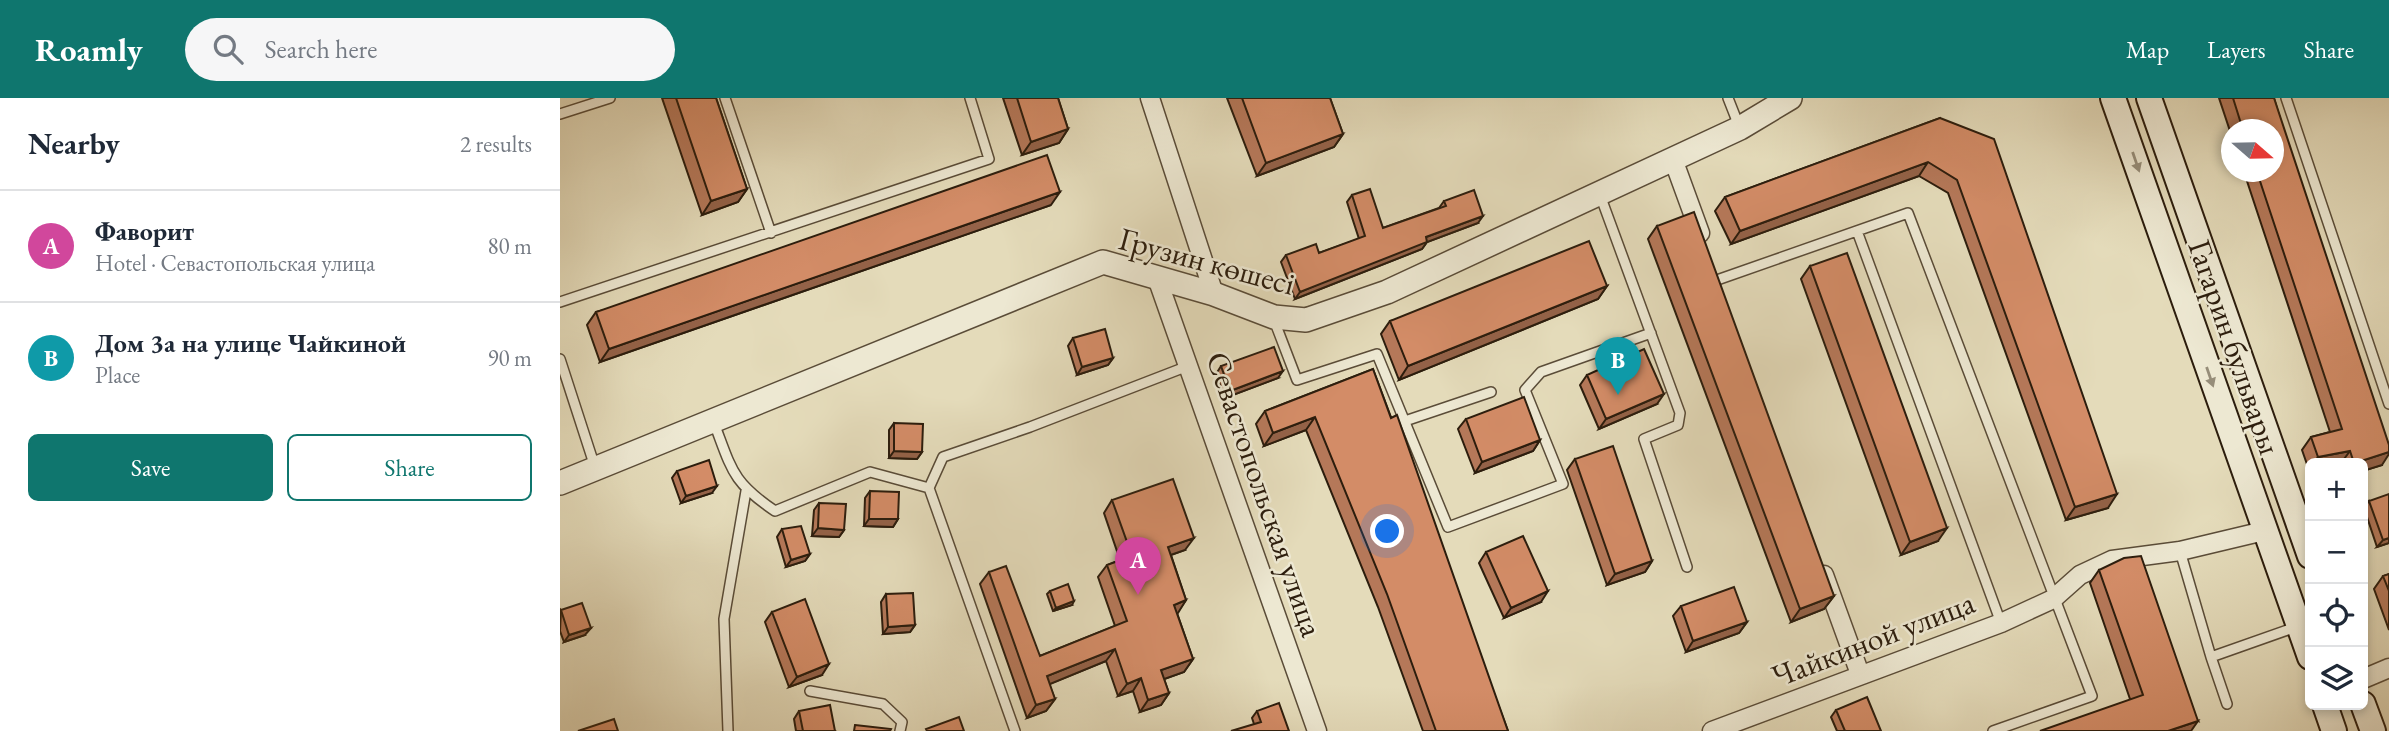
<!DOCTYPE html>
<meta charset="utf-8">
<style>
body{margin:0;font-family:"EB Garamond",serif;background:#f6f6f7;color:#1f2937}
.controls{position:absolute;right:21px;bottom:21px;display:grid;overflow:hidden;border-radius:10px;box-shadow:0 4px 10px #0003}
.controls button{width:63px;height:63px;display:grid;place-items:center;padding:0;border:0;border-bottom:2px solid #e0e1e3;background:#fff;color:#1f2937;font:35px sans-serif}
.compass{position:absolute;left:1661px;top:21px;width:63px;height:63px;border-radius:50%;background:#fff;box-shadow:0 4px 10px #0003;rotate:110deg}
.you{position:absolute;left:828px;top:434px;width:24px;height:24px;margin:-18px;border:5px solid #fff;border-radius:50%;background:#1a73e8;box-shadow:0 0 0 10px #1a73e833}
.badge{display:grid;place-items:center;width:46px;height:46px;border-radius:50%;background:#0f766e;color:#fff;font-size:23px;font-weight:700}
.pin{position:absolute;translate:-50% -58px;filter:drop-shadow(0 2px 4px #0008)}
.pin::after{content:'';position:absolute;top:37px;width:24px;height:21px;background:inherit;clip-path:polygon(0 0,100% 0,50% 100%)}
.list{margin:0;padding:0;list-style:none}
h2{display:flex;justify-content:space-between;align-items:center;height:91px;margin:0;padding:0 28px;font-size:30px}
h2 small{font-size:23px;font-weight:400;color:#747a83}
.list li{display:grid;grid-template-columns:46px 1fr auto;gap:21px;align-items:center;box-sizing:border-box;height:112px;padding:0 28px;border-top:2px solid #e0e1e3}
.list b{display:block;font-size:26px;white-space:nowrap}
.list p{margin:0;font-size:23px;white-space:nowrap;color:#747a83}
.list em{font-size:23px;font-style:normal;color:#747a83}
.actions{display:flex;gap:14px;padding:21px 28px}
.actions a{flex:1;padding:16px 0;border:2px solid #0f766e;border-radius:10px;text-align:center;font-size:24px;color:#0f766e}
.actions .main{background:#0f766e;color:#fff}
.icon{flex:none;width:38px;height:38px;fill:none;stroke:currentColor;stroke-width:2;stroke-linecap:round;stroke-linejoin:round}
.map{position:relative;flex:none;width:1829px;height:633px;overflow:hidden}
header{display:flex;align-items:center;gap:42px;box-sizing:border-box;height:98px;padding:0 35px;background:#0f766e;color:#fff}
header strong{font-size:33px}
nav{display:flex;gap:38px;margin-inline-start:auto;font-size:24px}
.search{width:490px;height:63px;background:#f6f6f7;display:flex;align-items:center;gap:18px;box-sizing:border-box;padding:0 24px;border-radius:38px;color:#747a83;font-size:26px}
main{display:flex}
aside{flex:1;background:#fff}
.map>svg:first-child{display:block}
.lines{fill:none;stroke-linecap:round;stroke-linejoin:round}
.service-casing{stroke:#5a4c38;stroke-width:12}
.minor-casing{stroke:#5a4c38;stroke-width:21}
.tertiary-casing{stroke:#5a4c38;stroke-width:26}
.secondary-casing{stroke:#2c1d0d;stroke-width:28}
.service{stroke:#ede8d2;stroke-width:9}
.minor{stroke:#ede8d2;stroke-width:18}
.tertiary{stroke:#ede8d2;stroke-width:23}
.secondary{stroke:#ede8d2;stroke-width:24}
.wall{fill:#b57859;stroke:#2c1d0d;stroke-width:2}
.shaded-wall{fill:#946248;stroke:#2c1d0d;stroke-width:2}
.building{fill:#d38c67;stroke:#2c1d0d;stroke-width:2}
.oneway{fill:#968d79}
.labels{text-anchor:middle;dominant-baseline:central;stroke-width:5;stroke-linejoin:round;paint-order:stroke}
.street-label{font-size:32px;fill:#2c1d0d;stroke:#ede8d2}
</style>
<header>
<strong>Roamly</strong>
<div class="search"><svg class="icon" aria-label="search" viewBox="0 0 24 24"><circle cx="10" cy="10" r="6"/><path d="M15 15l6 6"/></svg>Search here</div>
<nav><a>Map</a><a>Layers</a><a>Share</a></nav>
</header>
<main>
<aside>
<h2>Nearby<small>2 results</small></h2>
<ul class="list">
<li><span class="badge" style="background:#d1479c">A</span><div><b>Фаворит</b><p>Hotel · Севастопольская улица</p></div><em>80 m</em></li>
<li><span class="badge" style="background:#0f9aa8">B</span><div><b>Дом 3а на улице Чайкиной</b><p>Place</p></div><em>90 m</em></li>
</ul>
<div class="actions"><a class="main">Save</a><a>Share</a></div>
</aside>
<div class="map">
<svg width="1829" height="633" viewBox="0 0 1829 633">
<rect width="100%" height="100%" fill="#e4dbba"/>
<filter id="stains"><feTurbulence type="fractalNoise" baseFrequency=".00286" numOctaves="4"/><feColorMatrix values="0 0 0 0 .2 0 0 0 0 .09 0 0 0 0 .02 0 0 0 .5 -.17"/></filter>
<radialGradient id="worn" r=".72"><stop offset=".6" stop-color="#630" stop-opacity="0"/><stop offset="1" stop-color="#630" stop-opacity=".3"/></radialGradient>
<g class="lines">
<defs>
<path id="service" d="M165,0L211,135
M1168,0L1179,28
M1726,0L1829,306
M0,16L50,0
M1040,97L1120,315L1118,327L1084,341L1127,469
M1297,133L1441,525
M1157,182L1348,115L1532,598L1433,633
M0,204L429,61L410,0
M714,222L737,282L817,256L888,429L1003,386L965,292L981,274L1091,235
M0,261L35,369
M845,323L931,294
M154,325C172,372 172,384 215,413L310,374L369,390
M1620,453L1651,559L1736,529
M1651,559L1667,606
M250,593L323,606L342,624L340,633
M168,633L164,521L186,393
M455,633L369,390L383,359L470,329L628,268"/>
<path id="minor" d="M590,0L654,196
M1113,61L1140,135
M597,180L757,633
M1264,477L1300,576
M1803,581L1829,570
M1152,633L1441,525L1493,501L1520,477L1552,462L1620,453L1704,433"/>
<path id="tertiary" d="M0,385L543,164L654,196L714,219L746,222L827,194L1180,30L1230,0"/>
<path id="secondary" d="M1553,0L1750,559
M1589,0L1750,458
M1803,606L1813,633
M1765,607L1774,633"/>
</defs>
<!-- service casing -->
<use href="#service" class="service-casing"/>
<!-- minor casing -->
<use href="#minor" class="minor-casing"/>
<!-- tertiary casing -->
<use href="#tertiary" class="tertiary-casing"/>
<!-- secondary casing -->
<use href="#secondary" class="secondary-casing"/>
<!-- service -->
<use href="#service" class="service"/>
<!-- minor -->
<use href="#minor" class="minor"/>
<!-- tertiary -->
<use href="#tertiary" class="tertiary"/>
<!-- secondary -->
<use href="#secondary" class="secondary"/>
</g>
<!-- wall -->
<path class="wall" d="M102,0H156L187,91L178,104L142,117Z
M443,0H498L508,31L499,45L462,57Z
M667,0H770L783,36L774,49L697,78Z
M1659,0H1714L1822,367L1803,373V365H1750V372H1749L1742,352L1751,339L1770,334L1684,74H1713V32H1671V36Z
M1380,20L1548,410L1506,422L1388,95L1359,78L1171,146L1155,113L1165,99Z
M792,97L823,130L879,110L884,103L918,125L867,144L862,151L735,201L721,164L726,157L759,155L799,141L787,104Z
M491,107L40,264L27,227L36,214Z
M1097,128L1274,498L1264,511L1231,524L1088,141Z
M1250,168L1378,443L1341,457L1241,181Z
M1047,188L1038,201L839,282L821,236L830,223Z
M513,240L553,260L548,267L517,277L508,248Z
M661,268L718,280L665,300L656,276Z
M813,271L948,633H863L818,509L746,332L704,348L696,326L705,313Z
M1027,277L1097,306L1039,331L1020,287Z
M906,321L980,342L973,353L915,375L898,331Z
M334,325L362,354L357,361L329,360V332Z
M1015,361L1092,463L1085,474L1047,487L1007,372Z
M117,373L152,395L121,405L112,380Z
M310,393L338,421L333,429L304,428L305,400Z
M552,402L625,452L611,457L626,502L617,515L633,561L624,574L604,581L609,595L601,607L580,614L573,593L558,598L546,563L489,586L495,601L486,613L467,620L420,486L429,474L480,558L555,528L538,479L547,467L560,462L544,415Z
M1809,403L1829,445L1817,449L1804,410Z
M259,405L284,432L279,439L252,438L254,412Z
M222,431L250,456L245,463L226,469L217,439Z
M926,454L981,504L944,520L919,465Z
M1539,472L1638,623L1570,601L1530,485Z
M1829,476V532L1814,491L1823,478Z
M490,493L512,507L493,513L487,496Z
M326,496L355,527L350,534L323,536L321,504Z
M1121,508L1187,524L1179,535L1126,554L1113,518Z
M1,512L25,537L4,544L0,533Z
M212,514L262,577L229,589L205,524Z
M1276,612L1321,633H1277L1271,619Z
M239,613L275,633H236L234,621Z
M697,613L729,633L694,626L692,620Z"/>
<!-- shaded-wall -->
<path class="shaded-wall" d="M508,31L499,45L462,57L471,44Z
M783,36L774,49L697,78L706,65Z
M1368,64L1359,78L1171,146L1180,133Z
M187,91L178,104L142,117L151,103Z
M500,94L491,107L40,264L49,251Z
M923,118L918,125L867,144L862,151L735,201L740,194L866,139Z
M1047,188L1038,201L839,282L848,268Z
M553,260L548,267L517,277L522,269Z
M723,273L718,280L665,300L670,293Z
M1104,296L1097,306L1039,331L1046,321Z
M755,319L746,332L704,348L713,335Z
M980,342L973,353L915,375L922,364Z
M334,353L362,354L357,361L329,360Z
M1790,353L1781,365H1754L1758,359Z
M1829,354V356L1822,367L1803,373V365H1795Z
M157,388L152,395L121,405L126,398Z
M1557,396L1548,410L1506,422L1515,409Z
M309,421H338L333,429L304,428Z
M258,430L284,432L279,439L252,438Z
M1387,430L1378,443L1341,457L1350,444Z
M634,440L625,452L599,461L608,449Z
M1829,440V445L1817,449L1823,442Z
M250,456L245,463L226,469L231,462Z
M1092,463L1085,474L1047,487L1055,476Z
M988,493L981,504L944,520L951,510Z
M1274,498L1264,511L1231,524L1240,511Z
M626,502L618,515L605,519L614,507Z
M514,503L512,507L493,513L496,510Z
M1187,524L1179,535L1126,554L1133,543Z
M355,527L350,534L323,536L328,529Z
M31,530L25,537L4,544L9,537Z
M555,551L546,563L478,591L487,578Z
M633,561L624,574L593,585L601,572Z
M269,566L262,577L229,589L237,579Z
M581,580L573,593L558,598L567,586Z
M609,595L601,607L580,614L588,602Z
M495,601L486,613L467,620L476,607Z
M1638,623L1631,633H1608Z"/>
<!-- building -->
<path class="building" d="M116,0H156L187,91L151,103Z
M457,0H498L508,31L471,44Z
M682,0H770L783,36L706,65Z
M1673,0H1714L1829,347V354L1795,365H1794L1790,353L1758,359L1751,339L1782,331L1697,74H1713V32H1683Z
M1380,20L1434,41L1557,396L1515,409L1397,82L1368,64L1180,133L1165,99Z
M487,57L500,94L49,251L36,214Z
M810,91L823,130L886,108L884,103L914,92L923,118L866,139L867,144L740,194L726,157L756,146L759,155L805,138L792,97Z
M1134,114L1274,498L1240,511L1097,128Z
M1029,143L1047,188L848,268L830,223Z
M1287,155L1387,430L1350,444L1250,168Z
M545,231L553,260L522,269L513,240Z
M714,249L723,273L670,293L661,268Z
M1084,251L1104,296L1046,321L1027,277Z
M813,271L831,320L837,317L948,633H876L827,496L755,319L713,335L705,313Z
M964,299L980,342L922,364L906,321Z
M334,325L363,326L362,354L334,353Z
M1053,348L1092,463L1055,476L1015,361Z
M149,362L157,388L126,398L117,373Z
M613,381L634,440L608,449L626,502L614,507L633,561L601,572L609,595L588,602L581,580L567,586L555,551L487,578L495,601L476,607L429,474L446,468L480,558L567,523L547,467L572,458L552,402Z
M310,393L339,394L338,421H309Z
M1829,396V440L1823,442L1809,403Z
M259,405L286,406L284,432L258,430Z
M241,428L250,456L231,462L222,431Z
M963,438L988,493L951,510L926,454Z
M1581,458L1638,623L1608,633H1480L1583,597L1539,472L1564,460Z
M1829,476V493L1823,478Z
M508,486L514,503L496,510L490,493Z
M1174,489L1187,524L1133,543L1121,508Z
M353,495L355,527L328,529L326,496Z
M245,501L269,566L237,579L212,514Z
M22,505L31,530L9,537L1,512Z
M1307,599L1321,633H1285L1276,612Z
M719,605L729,633H671L701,624L697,613Z
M270,607L275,633H243L239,613Z
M399,619L404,633H367L366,631Z
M54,621L58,633H18Z
M295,627L331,631L330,633H294Z"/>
<!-- one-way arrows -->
<defs><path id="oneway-solid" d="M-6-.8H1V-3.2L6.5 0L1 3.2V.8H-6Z" transform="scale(1.75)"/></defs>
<g class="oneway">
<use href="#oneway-solid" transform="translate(1576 64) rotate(71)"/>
<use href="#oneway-solid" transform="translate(1650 279) rotate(71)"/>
</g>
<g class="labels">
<!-- street labels -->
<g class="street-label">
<text transform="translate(647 163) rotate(15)">Грузин көшесі</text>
<text transform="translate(1675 249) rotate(71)">Гагарин бульвары</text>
<text transform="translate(705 396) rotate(71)">Севастопольская улица</text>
<text transform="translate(1313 541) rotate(-21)">Чайкиной улица</text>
</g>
</g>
<rect width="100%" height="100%" filter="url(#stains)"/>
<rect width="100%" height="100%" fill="url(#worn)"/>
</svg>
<div class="controls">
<button>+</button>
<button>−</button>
<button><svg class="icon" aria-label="locate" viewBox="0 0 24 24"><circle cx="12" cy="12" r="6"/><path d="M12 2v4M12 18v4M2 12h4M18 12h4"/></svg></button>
<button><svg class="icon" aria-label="layers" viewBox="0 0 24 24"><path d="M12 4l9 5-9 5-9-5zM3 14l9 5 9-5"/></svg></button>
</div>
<svg class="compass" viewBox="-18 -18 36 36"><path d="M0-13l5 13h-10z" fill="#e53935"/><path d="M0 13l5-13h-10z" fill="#747a83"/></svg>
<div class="you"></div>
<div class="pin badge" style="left:578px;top:497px;background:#d1479c">A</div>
<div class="pin badge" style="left:1058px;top:297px;background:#0f9aa8">B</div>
</div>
</main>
